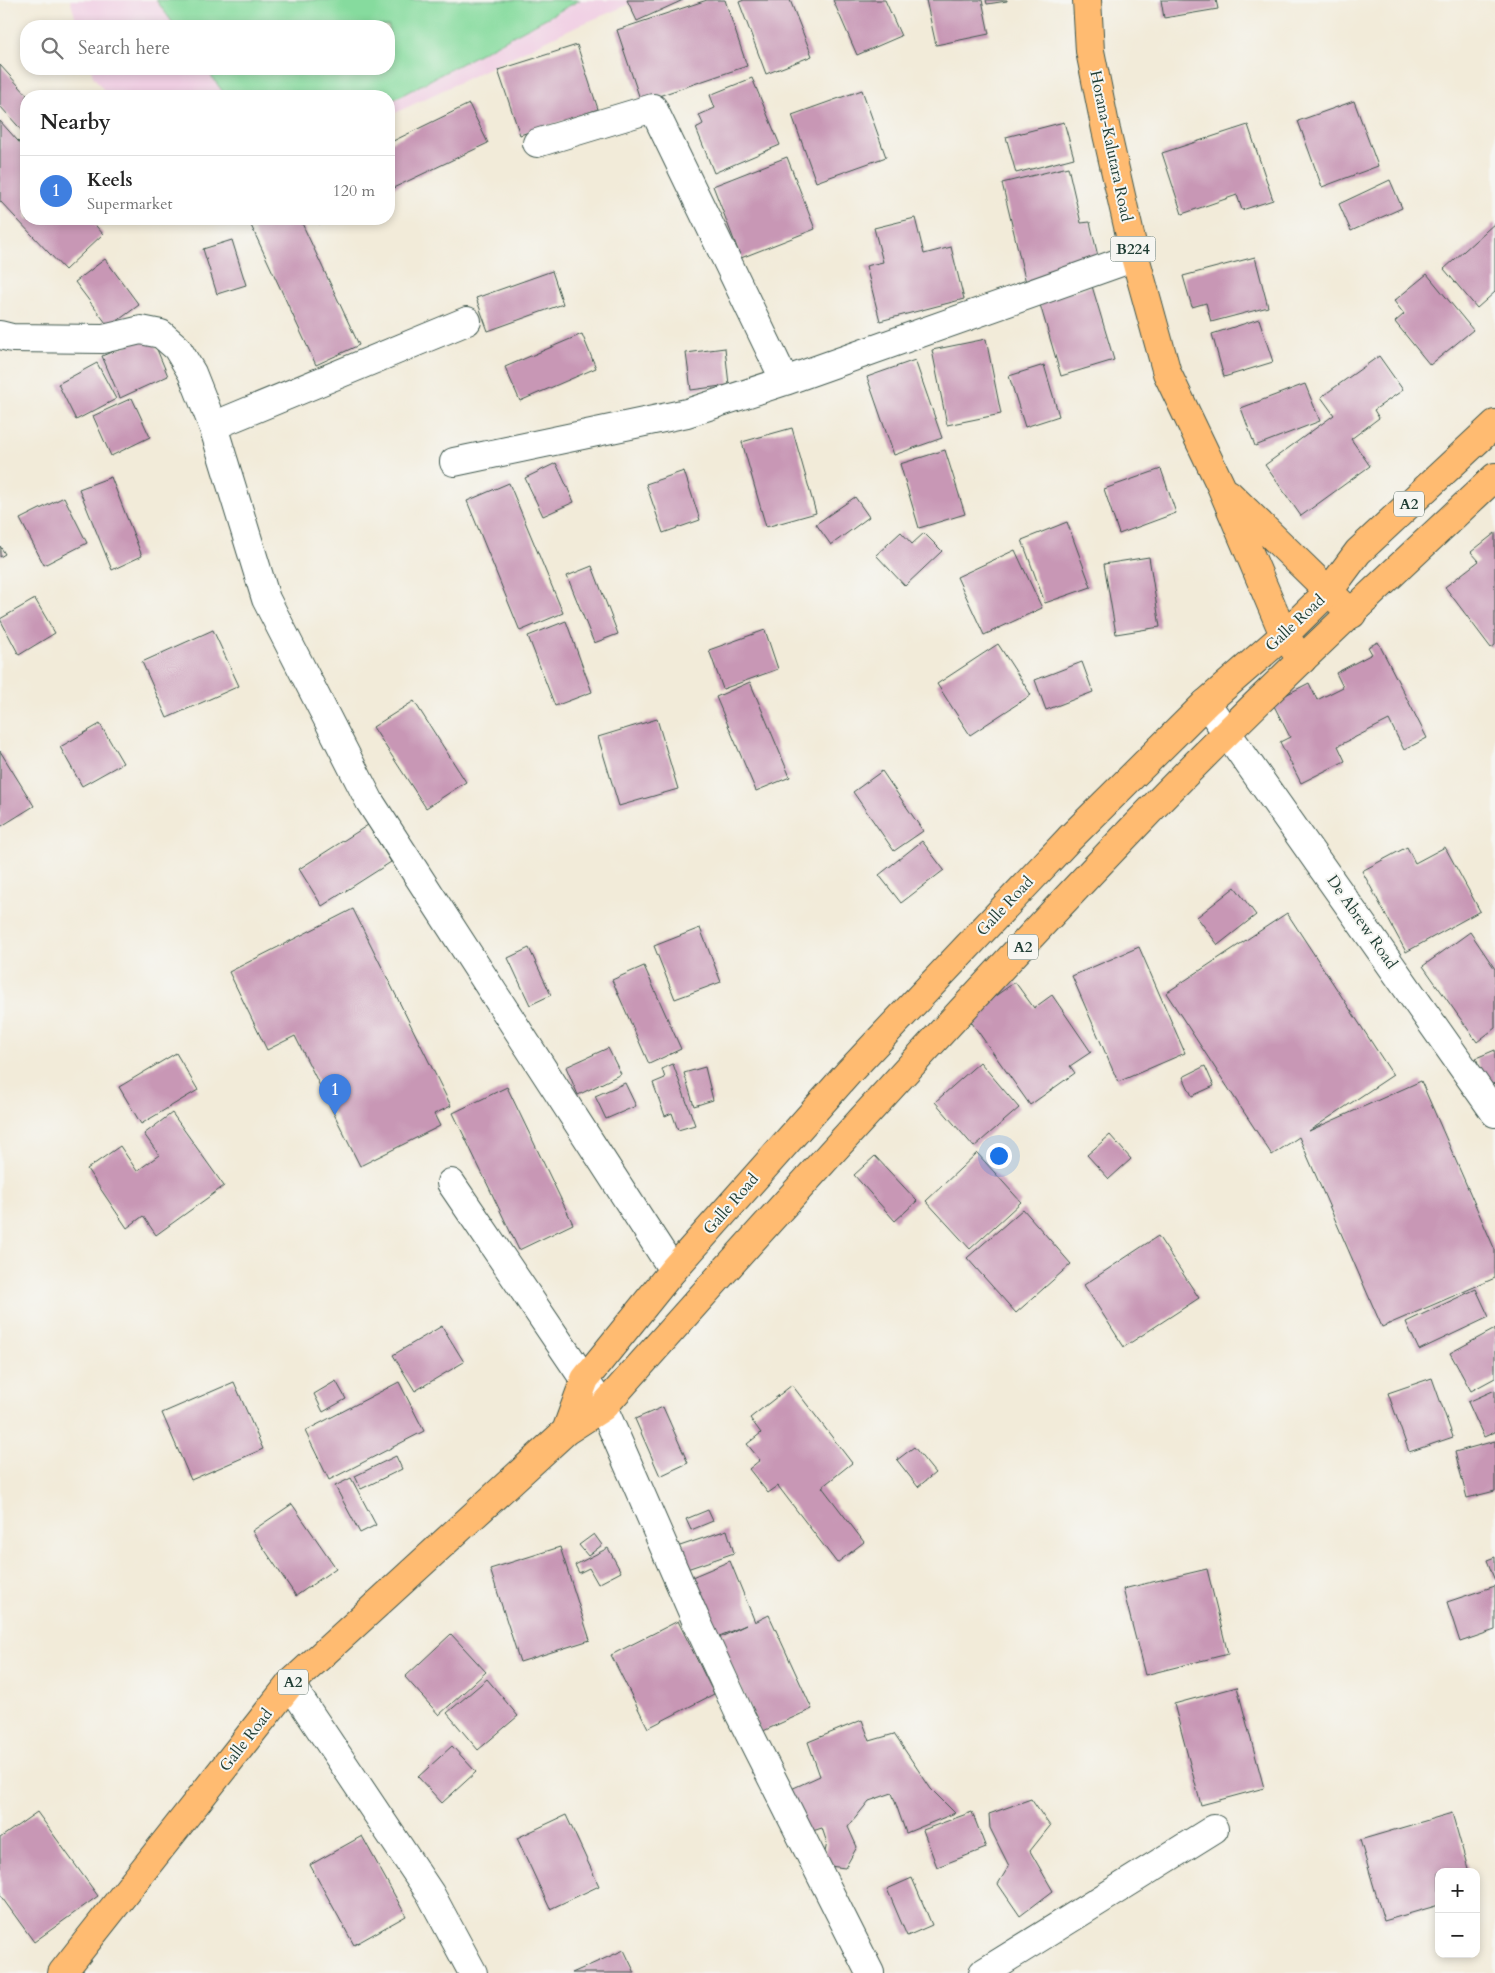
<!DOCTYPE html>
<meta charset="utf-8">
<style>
body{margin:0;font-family:Cardo,serif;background:#f6f6f6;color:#222}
.controls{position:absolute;right:15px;bottom:15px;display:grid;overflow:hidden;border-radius:10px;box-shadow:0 2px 8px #0003}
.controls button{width:45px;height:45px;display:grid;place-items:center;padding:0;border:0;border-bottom:1px solid #e0e0e0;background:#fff;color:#222;font:25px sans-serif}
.you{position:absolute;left:998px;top:1155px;width:18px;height:18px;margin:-12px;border:4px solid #fff;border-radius:50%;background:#1a73e8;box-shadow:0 0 0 8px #1a73e833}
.badge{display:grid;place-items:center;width:32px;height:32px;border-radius:50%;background:#1f6fb2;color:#fff;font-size:16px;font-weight:700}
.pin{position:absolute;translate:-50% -41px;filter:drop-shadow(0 1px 2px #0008)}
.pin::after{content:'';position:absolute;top:26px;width:18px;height:15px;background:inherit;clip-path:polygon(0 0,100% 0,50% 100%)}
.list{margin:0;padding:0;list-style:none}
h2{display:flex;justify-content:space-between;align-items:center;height:65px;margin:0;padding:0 20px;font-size:21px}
h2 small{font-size:16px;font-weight:400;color:#767676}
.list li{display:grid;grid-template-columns:32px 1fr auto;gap:15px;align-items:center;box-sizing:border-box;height:70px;padding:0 20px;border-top:1px solid #e0e0e0}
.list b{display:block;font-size:19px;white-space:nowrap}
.list p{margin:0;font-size:16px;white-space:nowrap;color:#767676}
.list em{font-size:16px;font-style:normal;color:#767676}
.icon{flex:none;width:28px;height:28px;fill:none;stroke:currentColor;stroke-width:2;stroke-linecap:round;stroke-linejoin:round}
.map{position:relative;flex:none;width:1495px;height:1973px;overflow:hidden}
.search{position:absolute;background:#fff;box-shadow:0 2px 8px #0003;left:20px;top:20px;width:375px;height:55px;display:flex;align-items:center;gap:12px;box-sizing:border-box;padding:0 18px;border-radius:20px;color:#767676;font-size:19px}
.panel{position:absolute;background:#fff;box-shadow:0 2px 8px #0003;left:20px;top:90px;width:375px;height:135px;border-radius:20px}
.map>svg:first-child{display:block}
.built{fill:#f1d0e4}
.green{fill:#86db9e;stroke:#528c69}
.building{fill:#c897b5}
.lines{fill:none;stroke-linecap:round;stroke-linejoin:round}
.minor-casing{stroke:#3f574d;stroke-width:30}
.major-casing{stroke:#3f574d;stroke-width:30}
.highway-casing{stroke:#3f574d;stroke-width:30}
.minor{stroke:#fff;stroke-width:28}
.major{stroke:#ffbb71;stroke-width:28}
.highway{stroke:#ffbb71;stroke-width:28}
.labels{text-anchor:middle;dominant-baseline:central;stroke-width:4;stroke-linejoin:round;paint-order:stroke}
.shield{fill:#f6f6f2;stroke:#60746d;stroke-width:1}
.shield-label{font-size:15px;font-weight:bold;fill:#1f3d34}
.street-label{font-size:16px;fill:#1f3d34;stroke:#f6f6f2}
</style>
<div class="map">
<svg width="1495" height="1973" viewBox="0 0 1495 1973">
<rect width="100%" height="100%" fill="#f6f6f2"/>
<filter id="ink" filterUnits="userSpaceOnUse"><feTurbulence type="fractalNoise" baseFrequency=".02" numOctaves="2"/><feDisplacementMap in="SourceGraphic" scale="10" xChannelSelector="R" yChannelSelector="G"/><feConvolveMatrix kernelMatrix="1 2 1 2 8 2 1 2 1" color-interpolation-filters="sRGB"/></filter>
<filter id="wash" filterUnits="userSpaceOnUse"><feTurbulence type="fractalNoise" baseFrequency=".0096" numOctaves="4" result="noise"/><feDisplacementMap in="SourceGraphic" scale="20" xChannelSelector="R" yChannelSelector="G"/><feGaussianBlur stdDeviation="1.12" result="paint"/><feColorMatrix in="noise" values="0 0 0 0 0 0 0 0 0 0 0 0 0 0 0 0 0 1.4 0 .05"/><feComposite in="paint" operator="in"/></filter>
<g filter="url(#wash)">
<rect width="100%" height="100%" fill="#f2ebd9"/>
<!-- built -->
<path class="built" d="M70,0H640L570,29L389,116V96H108L93,76L91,69H389V26H78Z"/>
<!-- green -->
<path class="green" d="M156,0H580L389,102V96H226L206,69H389V26H175Z"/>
<g id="blocks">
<!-- building -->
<path class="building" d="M627,0H683L637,21Z
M707,0H725L747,66L641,102L617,30Z
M744,0H790L812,56L766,74L739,2Z
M833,0H885L901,36L857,55Z
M926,0H982L989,34L936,45Z
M986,0H1007V1L987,4Z
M1161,0H1216L1218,9L1164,18Z
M577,45L598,109L520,135L498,70Z
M0,65L28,96H26V135L0,106Z
M752,78L780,145L714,173L696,128L703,124L699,115L715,108L710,95Z
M862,90L886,157L816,182L792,115Z
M1354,101L1378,166L1322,187L1298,121Z
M469,104L488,143L389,190V143Z
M0,121L26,150V219H90L103,234L65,270L0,201Z
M1064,122L1074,158L1016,173L1006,137Z
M1248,125L1273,200L1242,210L1237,195L1182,214L1162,153Z
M787,157L815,229L741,258L713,186Z
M1068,167L1081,223L1090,222L1100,265L1026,283L1002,183Z
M1390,180L1402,208L1351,231L1339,204Z
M915,218L924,254L951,247L964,299L880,321L866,266L883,262L874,228Z
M248,219H300L359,345L316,365Z
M316,219H330L319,224Z
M1495,223V292L1477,308L1444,269Z
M232,240L246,285L217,294L203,249Z
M1255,257L1268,307L1211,322L1206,303L1192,307L1183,276Z
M105,259L139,305L109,327L75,282Z
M552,271L563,304L488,331L476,298Z
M1427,274L1473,330L1430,365L1395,322L1404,314L1394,301Z
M1092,286L1114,360L1061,376L1039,301Z
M1259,319L1273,362L1224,377L1212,334Z
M582,334L596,368L520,401L505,367Z
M151,335L168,376L120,398L102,356Z
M986,339L1001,414L947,425L932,350Z
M725,348L729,385L691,390L686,353Z
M1379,356L1403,390L1374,410L1379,418L1351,439L1370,466L1301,516L1265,465L1334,415L1321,397Z
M915,360L942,438L894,455L867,377Z
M97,363L116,399L76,420L58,384Z
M1044,365L1059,416L1025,427L1009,376Z
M1305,384L1320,421L1255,446L1241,408Z
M132,398L150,437L111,456L93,416Z
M792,428L816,513L766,527L742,442Z
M945,450L965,514L919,528L900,464Z
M556,463L574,502L543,516L525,478Z
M1161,469L1176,513L1119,534L1104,489Z
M684,471L700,520L663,533L646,484Z
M111,477L142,556L112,570L79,489Z
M509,483L563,613L520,631L467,501Z
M64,497L87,543L44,565L20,519Z
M855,497L869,517L831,545L816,524Z
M1067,522L1091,587L1045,603L1022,540Z
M901,532L912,544L924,533L942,551L905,586L876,555Z
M1495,533V645L1491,648L1445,587L1479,561L1471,552Z
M0,546L5,554L0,557Z
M1015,550L1042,608L984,635L957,577Z
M1149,557L1160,627L1116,634L1104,564Z
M592,566L618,634L594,643L567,576Z
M35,599L55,633L19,655L0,619Z
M566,621L592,692L555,706L528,636Z
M213,630L239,686L167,718L142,662Z
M765,630L778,669L723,689L709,650Z
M1378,642L1427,738L1404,750L1389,720L1338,746L1345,761L1301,783L1280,742L1290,737L1272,702L1309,683L1317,700L1343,687L1336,673L1372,654L1368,647Z
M998,644L1031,695L970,735L937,684Z
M1082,662L1093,692L1046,710L1035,680Z
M750,682L790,777L756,791L716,697Z
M414,701L466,782L426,808L373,727Z
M657,719L678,789L619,806L598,737Z
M100,724L123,763L82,786L60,747Z
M0,751L34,806L0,827Z
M882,771L923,831L894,851L853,792Z
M368,825L391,862L322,906L299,869Z
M922,841L944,870L901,903L879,875Z
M1407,847L1415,863L1445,847L1480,911L1406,952L1362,871Z
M1235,887L1256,915L1218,945L1197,917Z
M353,909L451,1106L434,1114L440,1126L360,1166L295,1036L267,1050L229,972Z
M1287,913L1393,1075L1309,1131L1421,1081L1495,1250V1278L1382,1327L1299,1137L1272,1155L1166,993Z
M700,928L721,982L675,999L654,946Z
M1470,932L1495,969V1028L1477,1042L1423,966Z
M1139,947L1185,1053L1118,1082L1072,976Z
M529,948L551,995L530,1005L508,958Z
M644,966L681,1049L649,1064L612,980Z
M1015,982L1034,1008L1052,995L1091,1052L1070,1066L1075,1073L1030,1105L967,1016Z
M608,1048L621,1074L578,1095L566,1067Z
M1495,1050V1083L1487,1086L1476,1058Z
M176,1053L198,1090L141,1124L119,1087Z
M980,1062L1019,1108L974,1147L935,1102Z
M673,1064L695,1125L678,1130L672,1113L665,1116L653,1083L665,1078L662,1069Z
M1205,1066L1214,1086L1192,1096L1183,1077Z
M705,1067L713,1100L694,1106L684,1073Z
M625,1083L636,1106L606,1119L595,1096Z
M507,1087L573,1224L519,1250L453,1113Z
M172,1113L224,1186L156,1235L143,1216L127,1228L87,1169L120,1146L137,1171L159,1155L144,1134Z
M1110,1135L1131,1159L1109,1179L1087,1155Z
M977,1153L1021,1202L970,1249L926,1201Z
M875,1156L917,1201L895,1221L854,1175Z
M1023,1209L1071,1264L1016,1313L967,1258Z
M1158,1236L1199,1298L1124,1347L1084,1285Z
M1476,1289L1489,1317L1419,1350L1406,1322Z
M442,1326L464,1362L415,1391L393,1355Z
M1495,1329V1378L1471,1391L1450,1353Z
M1432,1378L1453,1437L1409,1452L1388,1393Z
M336,1381L346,1399L323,1412L314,1394Z
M234,1382L263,1449L191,1480L162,1413Z
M399,1382L424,1431L329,1480L305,1431Z
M792,1385L852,1463L822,1487L864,1542L837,1563L778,1486L768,1493L749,1469L760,1460L747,1444L761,1433L750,1418Z
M1495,1390V1432L1484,1437L1468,1402Z
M663,1407L688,1463L660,1476L635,1419Z
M1495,1441V1491L1467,1498L1455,1452Z
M914,1447L935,1473L918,1487L897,1460Z
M396,1456L402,1469L361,1489L355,1476Z
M351,1478L376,1525L360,1533L335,1486Z
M292,1504L336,1568L296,1596L252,1531Z
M708,1510L713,1521L691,1530L686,1519Z
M727,1530L734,1553L681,1571L674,1548Z
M594,1534L602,1545L588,1556L579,1545Z
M560,1547L590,1640L520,1662L490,1569Z
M608,1548L621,1572L598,1584L589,1568L579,1573L575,1565Z
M1495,1557V1581L1487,1560Z
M730,1561L755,1622L769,1615L812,1709L761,1732L719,1638L746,1625L717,1637L692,1577Z
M1207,1569L1228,1654L1145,1675L1123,1589Z
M1495,1586V1630L1460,1642L1447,1602Z
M678,1621L714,1694L648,1728L611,1655Z
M451,1634L486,1672L439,1715L405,1677Z
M487,1679L518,1716L478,1750L447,1713Z
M1237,1687L1264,1788L1201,1805L1174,1704Z
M862,1720L870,1741L894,1734L931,1789L955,1813L906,1833L892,1793L869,1801L848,1827L857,1847L845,1868L822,1865L827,1843L822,1828L803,1834L787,1791L820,1776L808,1742Z
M452,1746L476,1772L442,1803L418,1777Z
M1031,1799L1050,1826L1030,1851L1053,1891L1020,1916L998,1884L1009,1866L990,1828L989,1814Z
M37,1812L98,1896L34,1942L0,1895V1838Z
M972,1812L986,1848L937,1867L923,1830Z
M1452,1813L1469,1872H1439V1905L1384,1921L1360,1840Z
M566,1815L599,1886L550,1909L517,1838Z
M362,1836L406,1916L354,1945L310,1865Z
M912,1878L932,1925L907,1936L887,1889Z
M624,1950L635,1973H572Z"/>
</g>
</g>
<g filter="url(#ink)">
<use href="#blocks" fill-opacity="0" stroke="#3f574d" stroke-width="1"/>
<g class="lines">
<defs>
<path id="minor" d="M537,143L653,108L785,381
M0,335L12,338L103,339L141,330L161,334L177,348L192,373L213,426L266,599L370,802L673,1270
M213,426L467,321
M454,462L687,413L785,381L1135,257
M1206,703L1495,1113
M451,1183L603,1407L695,1618L740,1715L870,1973
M290,1684L430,1893L473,1973
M983,1973L1214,1829"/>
<path id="major" d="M1087,0L1090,51L1106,130L1135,257L1167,373L1221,486L1284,635L1302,660
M1229,494L1352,614"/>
<path id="highway" d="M566,1431L585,1379L673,1270L849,1072L1069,839L1206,703L1284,635L1329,591L1358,552L1495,424
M62,1973L290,1684L566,1431L603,1407C778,1210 955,1014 1137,824C1252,704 1374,591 1495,477"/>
</defs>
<!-- minor casing -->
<use href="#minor" class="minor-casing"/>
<!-- major casing -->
<use href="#major" class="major-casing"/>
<!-- highway casing -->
<use href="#highway" class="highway-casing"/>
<!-- minor -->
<use href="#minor" class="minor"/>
<!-- major -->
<use href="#major" class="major"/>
<!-- highway -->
<use href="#highway" class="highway"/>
</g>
</g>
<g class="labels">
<!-- shield labels -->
<g class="shield">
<rect x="1110.5" y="236.5" width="45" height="25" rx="4"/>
<rect x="1394" y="491.5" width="30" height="25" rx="4"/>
<rect x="1008" y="934.5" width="30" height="25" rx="4"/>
<rect x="278" y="1669.5" width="30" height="25" rx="4"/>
</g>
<g class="shield-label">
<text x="1133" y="249">B224</text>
<text x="1409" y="504">A2</text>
<text x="1023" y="947">A2</text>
<text x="293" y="1682">A2</text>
</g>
<!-- street labels -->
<g class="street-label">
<text transform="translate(1111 146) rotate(78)">Horana-Kalutara Road</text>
<text transform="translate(1295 623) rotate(-43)">Galle Road</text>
<text transform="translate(1005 906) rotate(-47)">Galle Road</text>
<text transform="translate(1362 922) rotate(55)">De Abrew Road</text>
<text transform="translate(731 1204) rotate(-49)">Galle Road</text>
<text transform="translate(246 1740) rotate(-52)">Galle Road</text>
</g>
</g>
</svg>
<div class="controls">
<button>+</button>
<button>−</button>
</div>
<div class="you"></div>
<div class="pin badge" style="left:335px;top:1115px;background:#3f7fe0">1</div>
<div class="search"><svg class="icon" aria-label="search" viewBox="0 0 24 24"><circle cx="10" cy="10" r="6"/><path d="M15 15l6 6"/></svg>Search here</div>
<section class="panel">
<h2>Nearby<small></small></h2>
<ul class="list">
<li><span class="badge" style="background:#3f7fe0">1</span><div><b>Keels</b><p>Supermarket</p></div><em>120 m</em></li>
</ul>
</section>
</div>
